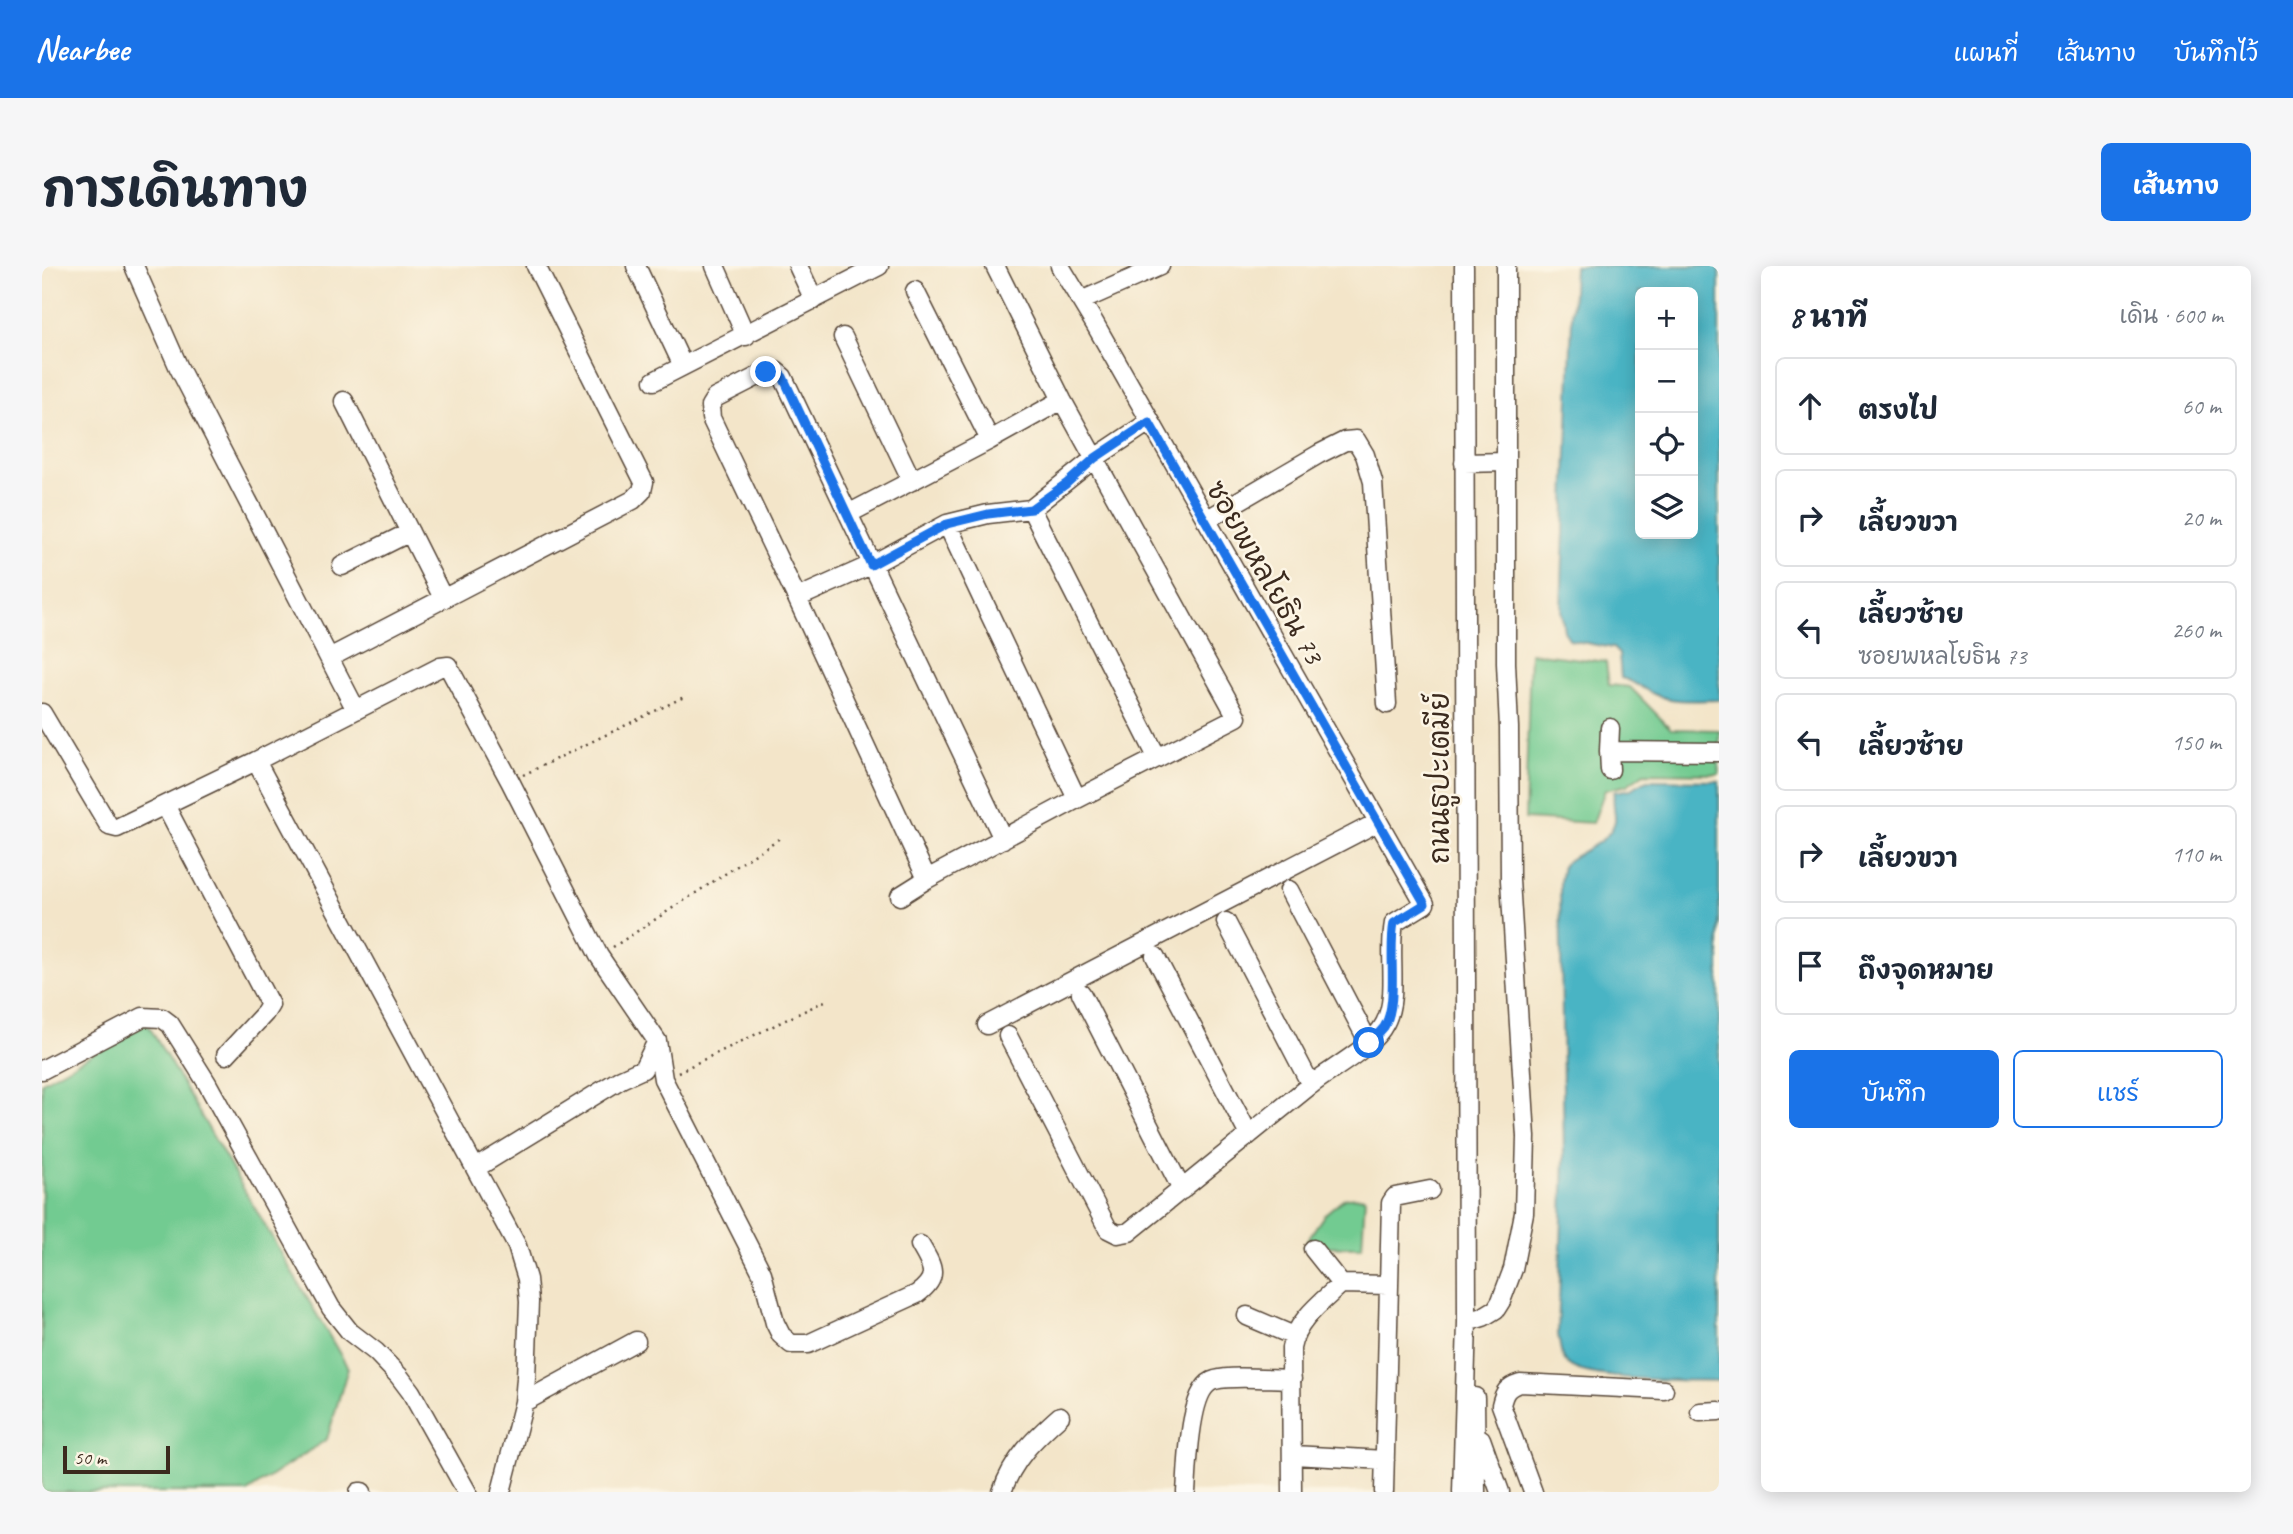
<!DOCTYPE html>
<html lang="th">
<meta charset="utf-8">
<style>
body{margin:0;font-family:Caveat,"Playpen Sans Thai",sans-serif;background:#f6f6f7;color:#1f2937}
.controls{position:absolute;right:21px;top:21px;display:grid;overflow:hidden;border-radius:10px;box-shadow:0 4px 18px #0003}
.controls button{width:63px;height:63px;display:grid;place-items:center;padding:0;border:0;border-bottom:2px solid #e0e1e3;background:#fff;color:#1f2937;font:35px sans-serif}
.scale{position:absolute;left:21px;bottom:18px;width:107px;box-sizing:border-box;padding-left:7px;border:4px solid #3b2a1e;border-top:0;font-size:19px;line-height:24px;white-space:nowrap;color:#3b2a1e;-webkit-text-stroke:5px #fcf5e5;paint-order:stroke}
.stop{position:absolute;width:21px;height:21px;margin:-16px;border:5px solid #1a73e8;border-radius:50%;background:#fff}
.stop.end{background:#1a73e8;border-color:#fff;box-shadow:0 2px 7px #0008}
.list{margin:0;padding:0;list-style:none}
h2{display:flex;justify-content:space-between;align-items:center;height:91px;margin:0;padding:0 28px;font-size:30px}
h2 small{font-size:23px;font-weight:400;color:#747a83}
.list li{display:grid;grid-template-columns:46px 1fr auto;gap:21px;align-items:center;box-sizing:border-box;height:98px;margin:0 14px 14px;padding:0 14px;border:2px solid #e0e1e3;border-radius:10px}
.list b{display:block;font-size:26px;white-space:nowrap}
.list p{margin:0;font-size:23px;white-space:nowrap;color:#747a83}
.list em{font-size:23px;font-style:normal;color:#747a83}
.actions{display:flex;gap:14px;padding:21px 28px}
.actions a{flex:1;padding:16px 0;border:2px solid #1a73e8;border-radius:10px;text-align:center;font-size:24px;color:#1a73e8}
.actions .main{background:#1a73e8;color:#fff}
.icon{flex:none;width:38px;height:38px;fill:none;stroke:currentColor;stroke-width:2;stroke-linecap:round;stroke-linejoin:round}
.map{position:relative;flex:none;width:1677px;height:1226px;overflow:hidden;border-radius:10px}
header{display:flex;align-items:center;gap:42px;box-sizing:border-box;height:98px;padding:0 35px;background:#1a73e8;color:#fff}
header strong{font-size:33px}
nav{display:flex;gap:38px;margin-inline-start:auto;font-size:24px}
.intro{display:flex;align-items:center;justify-content:space-between;box-sizing:border-box;height:168px;padding:0 42px}
h1{margin:0;font-size:49px}
.button{padding:18px 32px;border-radius:10px;background:#1a73e8;color:#fff;font-size:24px;font-weight:700}
main{display:flex;gap:42px;padding:0 42px}
aside{flex:1;background:#fff;border-radius:10px;box-shadow:0 4px 18px #0003}
.map>svg:first-child{display:block}
.green{fill:#72cb91;stroke:#567a58;stroke-width:2}
.water{fill:#48b4c4;stroke:#426f71;stroke-width:2;fill-rule:evenodd}
.lines{fill:none;stroke-linecap:round;stroke-linejoin:round}
.minor-casing{stroke:#574638;stroke-width:21}
.path{stroke:#574638;stroke-width:2.5;stroke-dasharray:2 5;stroke-linecap:butt}
.minor{stroke:#fff;stroke-width:18}
.route{stroke:#1a73e8;stroke-width:9}
.labels{text-anchor:middle;dominant-baseline:central;stroke-width:5;stroke-linejoin:round;paint-order:stroke}
.street-label{font-size:28px;fill:#3b2a1e;stroke:#fcf5e5}
</style>
<header>
<strong>Nearbee</strong>
<nav><a>แผนที่</a><a>เส้นทาง</a><a>บันทึกไว้</a></nav>
</header>
<div class="intro"><h1>การเดินทาง</h1><a class="button">เส้นทาง</a></div>
<main>
<div class="map">
<svg width="1677" height="1226" viewBox="0 0 1677 1226">
<rect width="100%" height="100%" fill="#fcf5e5"/>
<filter id="ink" filterUnits="userSpaceOnUse"><feTurbulence type="fractalNoise" baseFrequency=".0143" numOctaves="2"/><feDisplacementMap in="SourceGraphic" scale="14" xChannelSelector="R" yChannelSelector="G"/><feConvolveMatrix kernelMatrix="1 2 1 2 8 2 1 2 1" color-interpolation-filters="sRGB"/></filter>
<filter id="wash" filterUnits="userSpaceOnUse"><feTurbulence type="fractalNoise" baseFrequency=".00686" numOctaves="4" result="noise"/><feDisplacementMap in="SourceGraphic" scale="28" xChannelSelector="R" yChannelSelector="G"/><feGaussianBlur stdDeviation="1.57" result="paint"/><feColorMatrix in="noise" values="0 0 0 0 0 0 0 0 0 0 0 0 0 0 0 0 0 1.4 0 .05"/><feComposite in="paint" operator="in"/></filter>
<g filter="url(#wash)">
<rect width="100%" height="100%" fill="#f3e5c9"/>
<!-- green -->
<path class="green" d="M1488,387L1564,396L1567,419L1588,421L1629,463L1677,464V508L1602,507L1585,519L1563,524L1551,557L1483,553Z
M105,757L306,1102L285,1173L205,1226H0V816Z
M1323,931L1320,981L1261,980L1283,948L1302,932Z"/>
<!-- water -->
<path class="water" d="M1532,0H1677V434C1657,434 1633,437 1614,429C1602,424 1593,415 1579,412L1577,388L1571,382L1528,374L1522,365L1519,344ZM1651,26V268H1598V26Z
M1605,514L1677,515V1115C1650,1114 1541,1115 1526,1098C1518,1090 1518,1078 1516,1068L1522,892L1518,616L1521,599C1535,585 1568,578 1573,555C1574,547 1570,539 1572,526L1589,523Z"/>
</g>
<g filter="url(#ink)">
<g class="lines">
<defs>
<path id="minor" d="M92,0L137,102L314,444
M594,0L641,100
M673,0L704,70
M756,0L772,34
M873,25L948,174
M1039,35L1118,0
M801,71L870,215
M612,115L837,0
M302,135L401,332
M1422,197L1463,196
M989,243L1115,491
M806,248L948,174L1020,134
M1164,254L1277,188L1303,175L1314,174L1323,189L1331,216L1345,438
M905,258L1035,533
M300,300L368,266
M755,332L829,299L905,258L946,248L989,243L1053,192L1107,156
M287,392L591,234L600,225L602,216L494,0
M0,447L67,560L75,562L214,495L398,401L406,400L468,515L557,690L615,775
M1568,462L1567,485L1677,486
M1567,485L1568,504
M214,495L475,980L485,1013L487,1036L484,1112L482,1136L459,1226
M123,539L228,739L223,747L184,789
M885,613L755,332L669,152L668,140L673,132L724,106L734,105L741,111L961,573
M1247,624L1327,777
M858,630L885,613L1035,533L1195,451L1020,134L953,0
M1184,656L1269,819
M1113,690L1207,869
M1039,727L1140,924
M945,759L1336,556
M966,770L1066,963L1076,968L1087,966C1147,918 1206,869 1266,821C1288,803 1330,783 1343,757C1357,730 1346,688 1352,657L1383,638L1053,58L1018,0
M0,804L101,751L120,752L128,758L165,817L289,1042L308,1066L334,1086L357,1110L369,1126L425,1226
M434,902L579,813L601,803L615,775L621,813L720,1007L733,1057L739,1069L749,1078H766L875,1028C898,1011 891,1001 878,979
M1271,983L1299,1018
M1205,1050L1252,1070
M1425,1056L1441,1051L1454,1043L1459,1035L1471,1003L1482,947L1484,871L1468,614L1467,462L1464,397V0
M1433,1131L1434,1226
M482,1136L594,1075
M1658,1146L1677,1145
M1439,1173L1458,1226
M1251,1189L1343,1194
M317,1226H320
M960,1226C971,1193 992,1173 1018,1150
M1144,1226C1146,1203 1146,1120 1173,1114C1190,1109 1230,1113 1250,1113
M1250,1226L1249,1082C1254,1055 1280,1036 1299,1018L1347,1019
M1342,1226L1349,937L1353,931L1388,924
M1420,1226L1425,1056L1422,0
M1491,1226L1459,1139C1462,1126 1465,1121 1478,1117L1622,1124"/>
</defs>
<!-- minor casing -->
<use href="#minor" class="minor-casing"/>
<!-- path -->
<path class="path" d="M481,509L644,430
M571,681L738,572
M636,806L787,733"/>
<!-- minor -->
<use href="#minor" class="minor"/>
</g>
</g>
<g class="lines" filter="url(#ink)">
<!-- route -->
<path class="route" d="M724,106L734,104L741,111L829,299L905,258L946,248L989,243L1024,218L1053,192L1107,156L1383,638L1352,657C1346,686 1357,738 1342,761C1338,766 1332,772 1327,777"/>
</g>
<g class="labels">
<!-- street labels -->
<g class="street-label">
<text transform="translate(1223 306) rotate(60)">ซอยพหลโยธิน 73</text>
<text transform="translate(1397 512) rotate(-90)">ถนนธูปะเตมีย์</text>
</g>
</g>
</svg>
<div class="controls">
<button>+</button>
<button>−</button>
<button><svg class="icon" aria-label="locate" viewBox="0 0 24 24"><circle cx="12" cy="12" r="6"/><path d="M12 2v4M12 18v4M2 12h4M18 12h4"/></svg></button>
<button><svg class="icon" aria-label="layers" viewBox="0 0 24 24"><path d="M12 4l9 5-9 5-9-5zM3 14l9 5 9-5"/></svg></button>
</div>
<div class="scale">50 m</div>
<div class="stop" style="left:1327px;top:777px"></div>
<div class="stop end" style="left:724px;top:106px"></div>
</div>
<aside>
<h2>8 นาที<small>เดิน · 600 m</small></h2>
<ul class="list">
<li><svg class="icon" aria-label="ahead" viewBox="0 0 24 24"><path d="M12 20V5M6 11l6-6 6 6"/></svg><div><b>ตรงไป</b></div><em>60 m</em></li>
<li><svg class="icon" aria-label="right" viewBox="0 0 24 24"><path d="M7 20v-9h11M14 6l5 5-5 5"/></svg><div><b>เลี้ยวขวา</b></div><em>20 m</em></li>
<li><svg class="icon" aria-label="left" viewBox="0 0 24 24"><path d="M17 20v-9H6M10 6l-5 5 5 5"/></svg><div><b>เลี้ยวซ้าย</b><p>ซอยพหลโยธิน 73</p></div><em>260 m</em></li>
<li><svg class="icon" aria-label="left" viewBox="0 0 24 24"><path d="M17 20v-9H6M10 6l-5 5 5 5"/></svg><div><b>เลี้ยวซ้าย</b></div><em>150 m</em></li>
<li><svg class="icon" aria-label="right" viewBox="0 0 24 24"><path d="M7 20v-9h11M14 6l5 5-5 5"/></svg><div><b>เลี้ยวขวา</b></div><em>110 m</em></li>
<li><svg class="icon" aria-label="arrive" viewBox="0 0 24 24"><path d="M6 21V4h12l-3 4 3 4H6"/></svg><div><b>ถึงจุดหมาย</b></div></li>
</ul>
<div class="actions"><a class="main">บันทึก</a><a>แชร์</a></div>
</aside>
</main>
